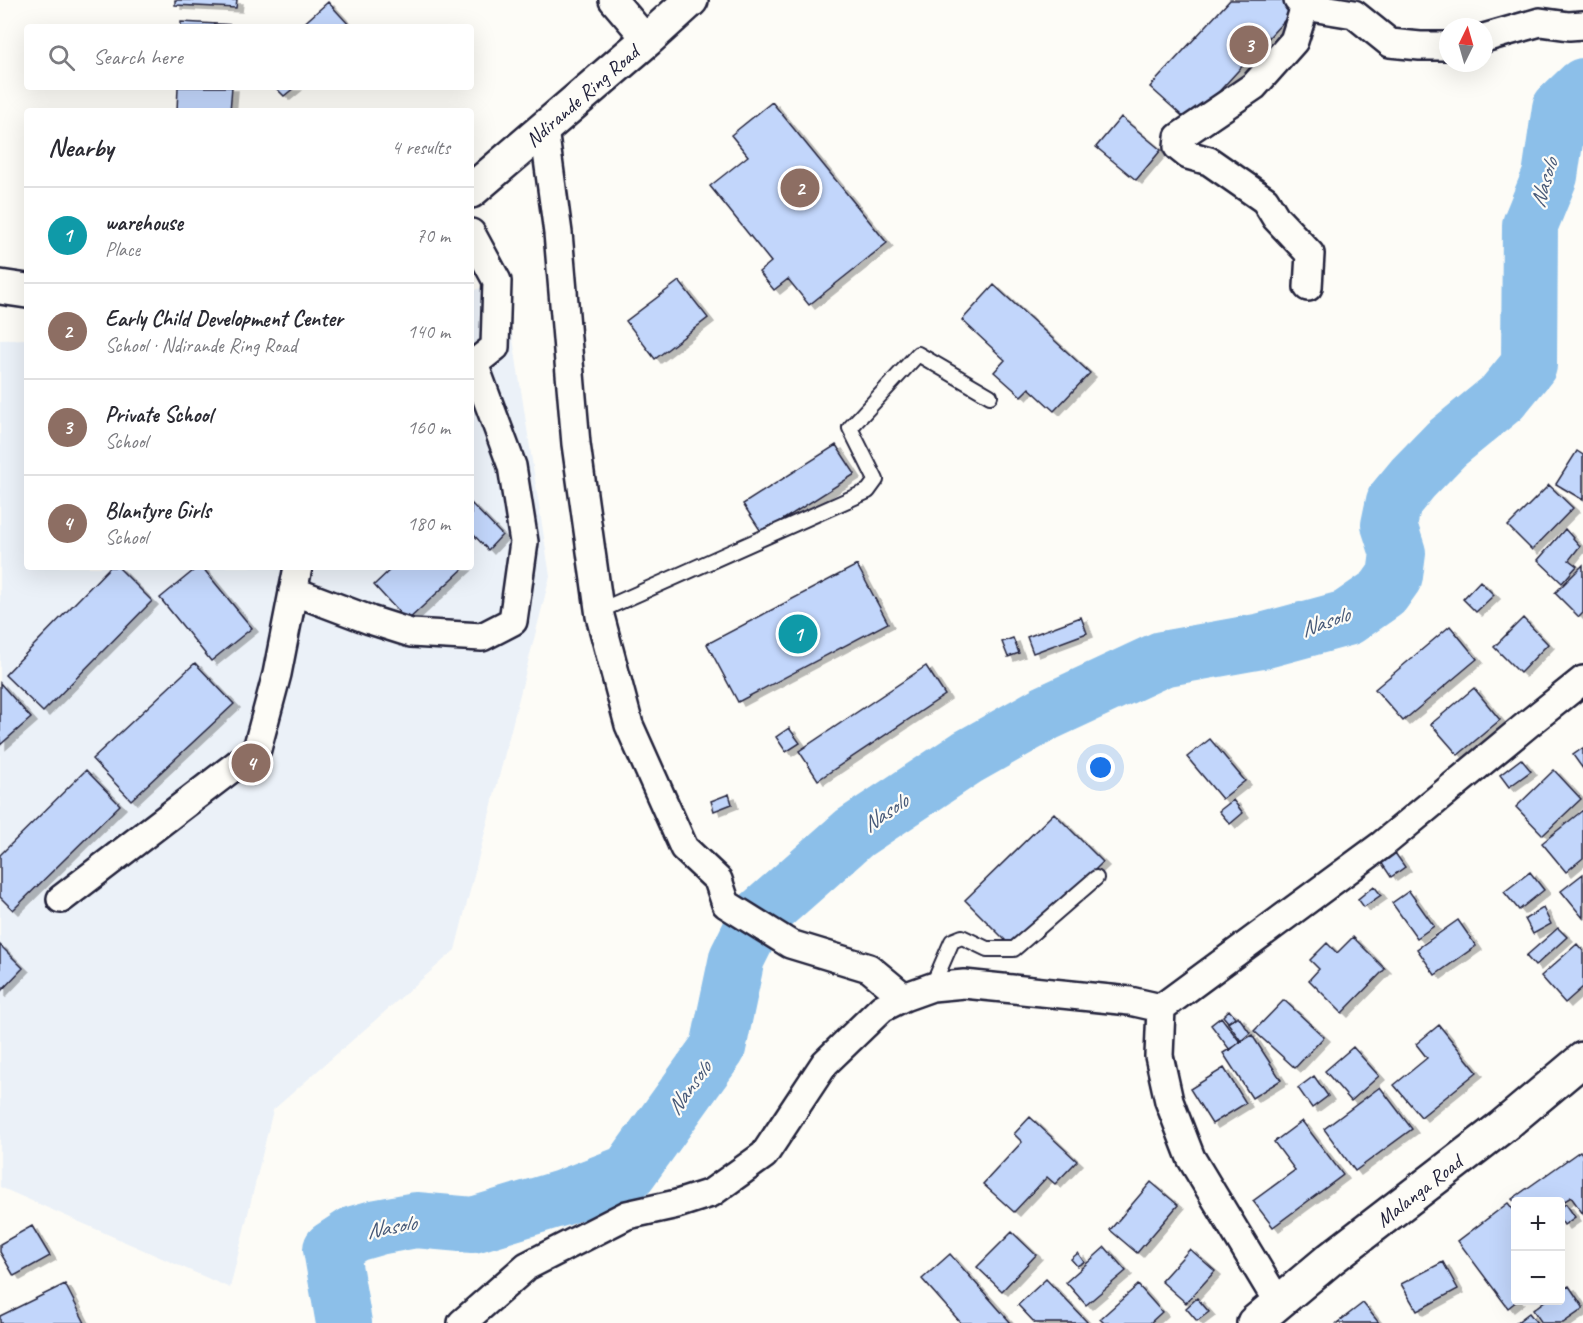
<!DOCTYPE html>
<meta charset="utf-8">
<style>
body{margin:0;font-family:Caveat,sans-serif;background:#f7f7f7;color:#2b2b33}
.controls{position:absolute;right:18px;bottom:18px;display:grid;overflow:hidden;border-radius:6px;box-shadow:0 6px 24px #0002}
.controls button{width:54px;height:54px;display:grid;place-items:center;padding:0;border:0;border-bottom:2px solid #e1e1e2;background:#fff;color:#2b2b33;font:30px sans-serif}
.compass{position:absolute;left:1439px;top:18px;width:54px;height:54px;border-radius:50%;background:#fff;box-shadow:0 6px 24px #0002;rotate:5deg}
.you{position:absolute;left:1101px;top:768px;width:21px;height:21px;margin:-15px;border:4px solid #fff;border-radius:50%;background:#1a73e8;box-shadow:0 0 0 9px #1a73e833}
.badge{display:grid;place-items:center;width:39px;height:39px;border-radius:50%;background:#111827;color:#fff;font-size:20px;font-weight:700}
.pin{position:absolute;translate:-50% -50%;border:3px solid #fff;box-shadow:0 2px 6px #0006}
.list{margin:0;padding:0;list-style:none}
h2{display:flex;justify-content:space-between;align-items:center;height:78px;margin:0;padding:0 24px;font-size:26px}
h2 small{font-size:20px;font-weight:400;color:#7c7c81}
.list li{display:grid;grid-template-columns:39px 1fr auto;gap:18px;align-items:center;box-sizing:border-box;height:96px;padding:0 24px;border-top:2px solid #e1e1e2}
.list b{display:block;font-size:22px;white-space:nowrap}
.list p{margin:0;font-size:20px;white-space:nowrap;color:#7c7c81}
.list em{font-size:20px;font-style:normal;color:#7c7c81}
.icon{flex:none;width:33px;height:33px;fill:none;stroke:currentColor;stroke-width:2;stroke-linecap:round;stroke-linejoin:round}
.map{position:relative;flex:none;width:1583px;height:1323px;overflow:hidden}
.search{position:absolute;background:#fff;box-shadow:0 6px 24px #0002;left:24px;top:24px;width:450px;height:66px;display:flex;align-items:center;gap:15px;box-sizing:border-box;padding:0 21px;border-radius:6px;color:#7c7c81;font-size:22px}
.panel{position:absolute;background:#fff;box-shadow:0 6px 24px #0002;left:24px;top:108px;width:450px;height:462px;border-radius:6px}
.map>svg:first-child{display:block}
.built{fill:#ebf1f8}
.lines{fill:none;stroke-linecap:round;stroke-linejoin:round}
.river{stroke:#8cbfe9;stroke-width:56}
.building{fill:#c2d6fb;stroke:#22223b;stroke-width:1.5;filter:url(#shadow)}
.service-casing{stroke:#22223b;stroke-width:18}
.minor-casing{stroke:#22223b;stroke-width:32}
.tertiary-casing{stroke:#22223b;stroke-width:38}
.service{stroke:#fdfcf7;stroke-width:14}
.minor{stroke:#fdfcf7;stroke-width:27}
.tertiary{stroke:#fdfcf7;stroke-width:33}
.labels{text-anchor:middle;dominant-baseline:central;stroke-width:4.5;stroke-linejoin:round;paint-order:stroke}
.street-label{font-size:21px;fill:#22223b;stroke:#fdfcf7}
.water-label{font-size:22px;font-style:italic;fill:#475978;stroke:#fdfcf7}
</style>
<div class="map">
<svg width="1583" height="1323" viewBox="0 0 1583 1323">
<defs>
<filter id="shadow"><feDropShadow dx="6" dy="4" stdDeviation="0" flood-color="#0004"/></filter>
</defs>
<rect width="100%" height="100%" fill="#fdfcf7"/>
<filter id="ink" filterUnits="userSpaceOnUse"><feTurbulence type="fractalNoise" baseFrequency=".0167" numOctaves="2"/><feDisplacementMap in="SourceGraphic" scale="12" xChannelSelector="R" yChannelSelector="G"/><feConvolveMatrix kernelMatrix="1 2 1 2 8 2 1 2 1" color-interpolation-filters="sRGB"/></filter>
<g filter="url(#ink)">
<!-- built -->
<path class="built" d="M504,281L550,576L455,950L273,1110L230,1288L0,1187V340L27,339V567H471V291Z"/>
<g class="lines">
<!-- river -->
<path class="river" d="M759,917L854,833L968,757L1046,713L1162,659L1262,641L1347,618L1383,593L1395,576L1398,553L1389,525L1394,501L1413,478L1446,444L1502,398L1529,365L1530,225L1550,176L1560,108L1583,86
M344,1323L331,1249L354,1234L378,1227L416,1220L473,1225L562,1198L629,1172L718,1048L737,958L752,928"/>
</g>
<!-- building -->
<path class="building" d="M175,0H237L236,8L175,5Z
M1230,0H1287L1296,8L1190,123L1150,87Z
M328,2L351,27H300Z
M181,22L235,25V27H181Z
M178,87H232L230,111H177Z
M275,87H295L284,96Z
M772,102L887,243L809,305L788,279L774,290L759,272L771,262L710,186L748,156L731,135Z
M1121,117L1161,150L1136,180L1096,147Z
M679,281L708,318L655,359L626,321Z
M994,285L1090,373L1054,411L1029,388L1021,396L994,372L1005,360L962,320Z
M836,445L855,474L762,533L743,504Z
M1577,451L1583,455V500L1556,484Z
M1549,485L1573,508L1532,550L1508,526Z
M471,503L502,535L488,550L471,532Z
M1565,529L1580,546L1569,560L1577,566L1562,583L1538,560Z
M857,565L888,623L738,702L707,644Z
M1583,565V613L1579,617L1555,593Z
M110,567H118L152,601L43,712L5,675Z
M198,567H202L252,628L211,661L160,598Z
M393,567H465L407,621L374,585Z
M1480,581L1494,595L1476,612L1463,599Z
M1081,617L1087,633L1033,653L1027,637Z
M1523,618L1548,644L1520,673L1494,647Z
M1450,626L1477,659L1403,721L1375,689Z
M1013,638L1019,653L1008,657L1002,642Z
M195,663L234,704L131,800L92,759Z
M926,666L945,695L818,780L799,751Z
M0,683L31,718L0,745Z
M1474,688L1500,720L1458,755L1431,724Z
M789,728L800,743L786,752L776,737Z
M1210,739L1245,781L1222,799L1187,757Z
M1583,748V769L1573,755Z
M1521,759L1531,771L1509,787L1500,775Z
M86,770L120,805L13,910L0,897V855Z
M1554,770L1581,799L1543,835L1516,807Z
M729,794L732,804L714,811L711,801Z
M1233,800L1243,813L1230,824L1219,811Z
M1583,810V858L1566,872L1542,843Z
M1054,813L1103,862L1014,949L965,900Z
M1395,853L1405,867L1391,877L1381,862Z
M1530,872L1544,890L1519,910L1504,892Z
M1583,874V918L1561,891Z
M1374,886L1381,895L1364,907L1358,899Z
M1409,891L1434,926L1417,938L1392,903Z
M1543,908L1551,924L1533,934L1525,919Z
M1458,920L1476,946L1435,975L1417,949Z
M1558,928L1567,937L1535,966L1526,956Z
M1353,937L1385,969L1342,1013L1309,980L1319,969L1310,960L1327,943L1337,953Z
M1577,944L1583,951V987L1565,1003L1541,976Z
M0,945L23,968L0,992Z
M1284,1000L1324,1037L1295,1068L1254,1031Z
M1229,1010L1235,1017L1228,1022L1223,1016Z
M1238,1016L1250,1033L1241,1041L1228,1023Z
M1221,1017L1240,1042L1230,1050L1211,1025Z
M1439,1025L1477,1072L1421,1117L1394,1085L1427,1058L1416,1044Z
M1252,1035L1281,1080L1252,1098L1223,1053Z
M1353,1047L1379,1076L1351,1101L1325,1071Z
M1224,1068L1246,1103L1212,1124L1190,1089Z
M1314,1076L1328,1096L1312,1108L1298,1088Z
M1380,1087L1412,1129L1355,1171L1324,1129Z
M1030,1117L1077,1161L1055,1184L1047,1177L1014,1212L983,1184L1022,1142L1014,1134Z
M1302,1121L1343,1175L1273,1227L1253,1201L1295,1170L1274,1142Z
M1580,1151L1583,1155V1214L1571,1197L1560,1204V1202H1516V1203L1512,1199Z
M1151,1182L1178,1205L1137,1253L1110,1230Z
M1508,1203L1516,1213V1300H1518L1508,1308L1458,1241Z
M1566,1204L1575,1217L1564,1225L1560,1219V1208Z
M32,1226L50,1256L14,1276L0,1252V1244Z
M1012,1232L1036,1255L1002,1291L977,1267Z
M1105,1247L1126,1271L1086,1305L1066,1282Z
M1190,1249L1215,1271L1186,1303L1161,1281Z
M1078,1253L1084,1262L1077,1266L1071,1259Z
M950,1254L1011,1323H961L922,1279Z
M1443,1262L1458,1289L1417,1311L1401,1284Z
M1046,1279L1088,1323H1035L1018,1305Z
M65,1284L85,1323H0V1316Z
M1138,1285L1162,1312L1150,1323H1104L1100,1319Z
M1569,1286L1583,1307V1309L1563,1323H1542L1533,1310L1546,1300H1560V1291Z
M1197,1298L1209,1312L1197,1321L1186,1308Z
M1363,1303L1379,1323H1337Z
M1529,1313L1537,1323H1516Z"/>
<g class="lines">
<defs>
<path id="service" d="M599,611L868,491L876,480L850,428L918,354L990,396
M932,987L952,941L962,937L987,949H1014L1096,878"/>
<path id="minor" d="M613,0L647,40
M1298,0L1305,6L1354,14L1390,43L1420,46H1448
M1305,6L1294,41L1254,86L1179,137L1178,147L1188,155L1209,161L1265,200L1276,218L1310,254L1308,287
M1484,38L1540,22L1569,26L1583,25
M544,129L558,233L576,444L600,616L629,725L684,848L718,880L726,904L790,944L869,968L904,997
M471,233L497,281L495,347L471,366
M293,591L370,620L411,633L482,637L513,621L524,542L512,466L474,364
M61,899L257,749L277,674L298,567
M1279,1304L1191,1158L1169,1101L1159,1056L1161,1008L1383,844L1528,724L1583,680
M462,1323L527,1266L627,1215L677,1204L711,1193L764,1155L825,1063L882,1008L904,997L932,987L964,984L1130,1001L1161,1008"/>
<path id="tertiary" d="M471,191L647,40L691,0
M0,287L27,291
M1254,1323L1329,1260L1503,1126L1583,1059"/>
</defs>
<!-- service casing -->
<use href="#service" class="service-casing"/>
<!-- minor casing -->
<use href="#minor" class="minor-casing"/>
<!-- tertiary casing -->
<use href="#tertiary" class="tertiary-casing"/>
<!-- service -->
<use href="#service" class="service"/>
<!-- minor -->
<use href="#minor" class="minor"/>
<!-- tertiary -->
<use href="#tertiary" class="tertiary"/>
</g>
</g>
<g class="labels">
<!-- street labels -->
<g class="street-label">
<text transform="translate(582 96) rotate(-41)">Ndirande Ring Road</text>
<text transform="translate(1419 1191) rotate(-38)">Malanga Road</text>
</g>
<!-- water labels -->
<g class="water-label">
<text transform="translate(1544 183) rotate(-73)">Nasolo</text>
<text transform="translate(1325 622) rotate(-19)">Nasolo</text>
<text transform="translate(885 813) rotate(-34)">Nasolo</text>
<text transform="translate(689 1088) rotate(-54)">Nansolo</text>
<text transform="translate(391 1227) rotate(-10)">Nasolo</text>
</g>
</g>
</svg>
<div class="controls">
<button>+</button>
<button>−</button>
</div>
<svg class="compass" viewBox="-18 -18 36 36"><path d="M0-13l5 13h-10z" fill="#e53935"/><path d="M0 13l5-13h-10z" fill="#7c7c81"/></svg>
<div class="you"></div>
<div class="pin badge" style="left:798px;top:634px;background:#0f9aa8">1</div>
<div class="pin badge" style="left:800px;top:188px;background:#8d6e63">2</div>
<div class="pin badge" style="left:1249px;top:45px;background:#8d6e63">3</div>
<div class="pin badge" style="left:251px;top:763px;background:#8d6e63">4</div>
<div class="search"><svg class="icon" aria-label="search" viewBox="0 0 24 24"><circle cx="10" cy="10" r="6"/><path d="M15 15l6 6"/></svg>Search here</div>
<section class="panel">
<h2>Nearby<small>4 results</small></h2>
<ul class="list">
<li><span class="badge" style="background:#0f9aa8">1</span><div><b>warehouse</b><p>Place</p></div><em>70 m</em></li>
<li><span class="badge" style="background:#8d6e63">2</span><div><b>Early Child Development Center</b><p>School · Ndirande Ring Road</p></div><em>140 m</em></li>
<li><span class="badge" style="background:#8d6e63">3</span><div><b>Private School</b><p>School</p></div><em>160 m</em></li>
<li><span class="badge" style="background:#8d6e63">4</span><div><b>Blantyre Girls</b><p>School</p></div><em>180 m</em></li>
</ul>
</section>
</div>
